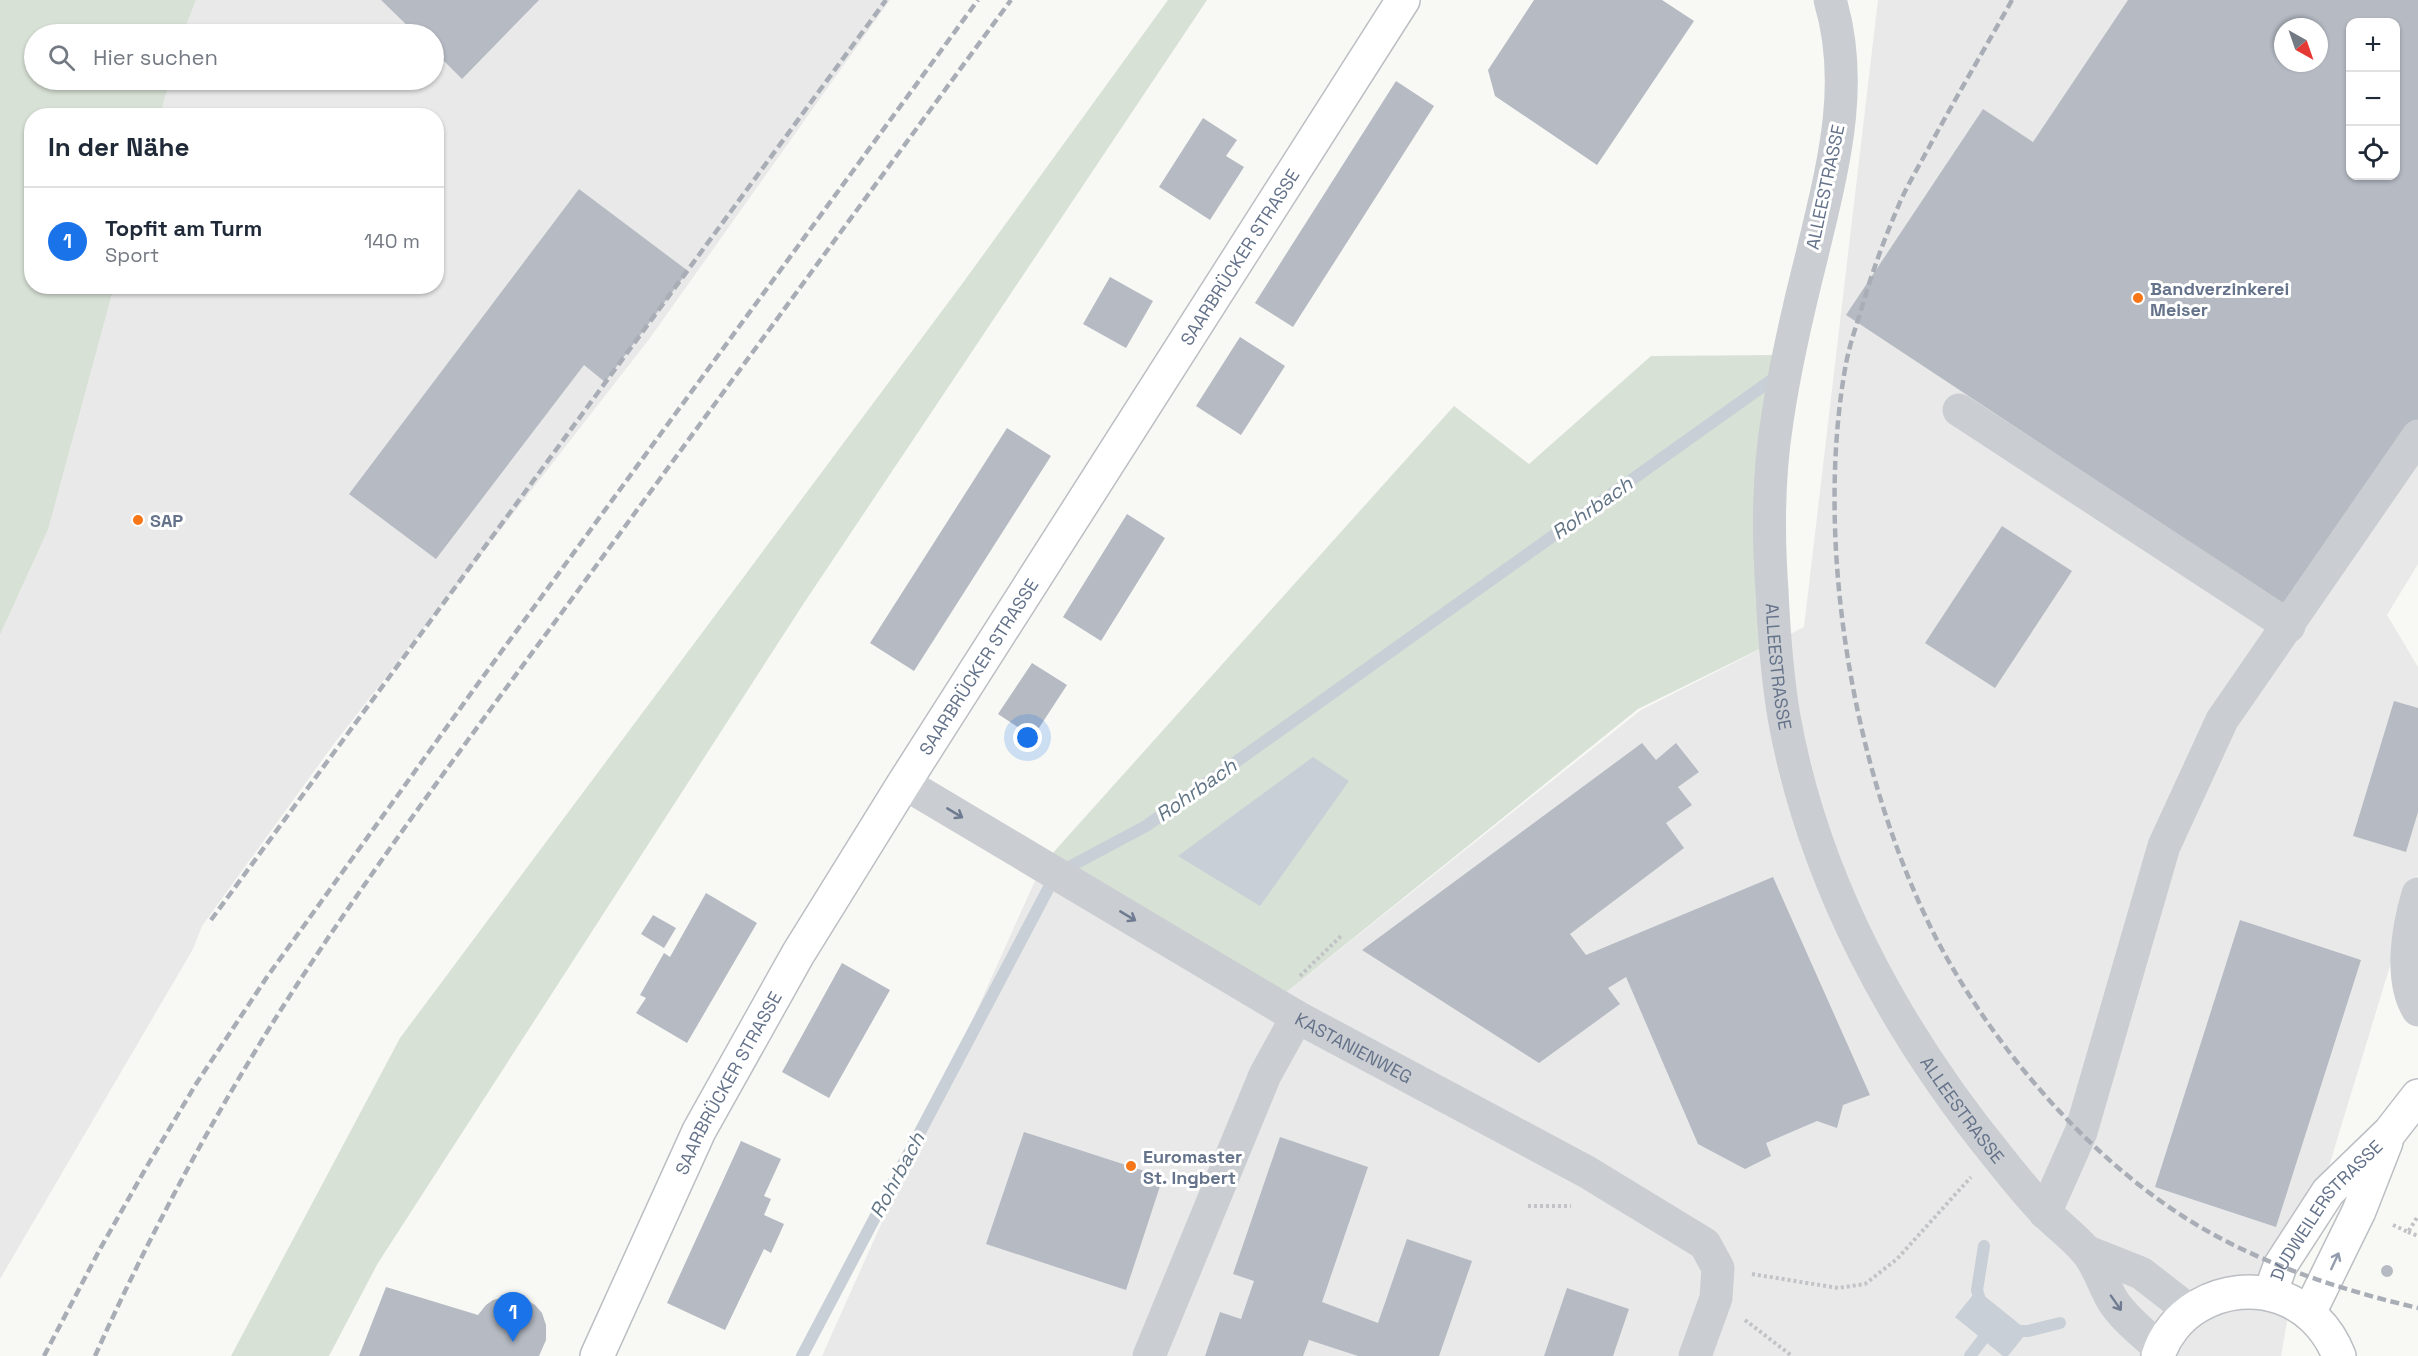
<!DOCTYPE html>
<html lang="de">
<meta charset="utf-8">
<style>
body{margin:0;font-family:"Space Grotesk",sans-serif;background:#f2f2f3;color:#1f2937}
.controls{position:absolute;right:18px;top:18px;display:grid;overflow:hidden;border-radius:12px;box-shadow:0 2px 4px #0004}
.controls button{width:54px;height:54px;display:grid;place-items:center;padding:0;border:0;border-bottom:2px solid #e0e1e3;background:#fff;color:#1f2937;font:30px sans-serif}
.compass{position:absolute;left:2274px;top:18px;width:54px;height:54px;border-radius:50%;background:#fff;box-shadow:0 2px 4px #0004;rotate:140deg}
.you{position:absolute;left:1028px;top:738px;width:21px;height:21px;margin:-15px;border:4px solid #fff;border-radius:50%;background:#1a73e8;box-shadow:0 0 0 9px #1a73e833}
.badge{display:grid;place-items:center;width:39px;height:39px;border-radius:50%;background:#1a73e8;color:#fff;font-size:20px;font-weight:700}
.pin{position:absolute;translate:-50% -50px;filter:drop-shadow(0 2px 3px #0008)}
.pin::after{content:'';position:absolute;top:32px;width:21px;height:18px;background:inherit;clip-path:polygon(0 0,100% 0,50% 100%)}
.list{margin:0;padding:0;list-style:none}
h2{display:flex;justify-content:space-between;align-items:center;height:78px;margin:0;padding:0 24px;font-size:26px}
h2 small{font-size:20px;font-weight:400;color:#747a83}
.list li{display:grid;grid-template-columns:39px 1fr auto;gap:18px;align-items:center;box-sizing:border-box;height:108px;padding:0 24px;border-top:2px solid #e0e1e3}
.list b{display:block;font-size:22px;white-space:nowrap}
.list p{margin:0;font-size:20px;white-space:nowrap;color:#747a83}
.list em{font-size:20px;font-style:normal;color:#747a83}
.icon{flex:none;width:33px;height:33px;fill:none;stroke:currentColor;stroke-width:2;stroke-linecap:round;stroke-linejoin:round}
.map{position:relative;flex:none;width:2418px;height:1356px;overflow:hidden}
.search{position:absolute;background:#fff;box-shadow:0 2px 4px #0004;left:24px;top:24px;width:420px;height:66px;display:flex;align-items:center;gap:15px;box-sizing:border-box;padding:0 21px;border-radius:33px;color:#747a83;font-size:22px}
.panel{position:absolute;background:#fff;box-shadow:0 2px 4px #0004;left:24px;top:108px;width:420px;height:186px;border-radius:24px}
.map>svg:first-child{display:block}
.built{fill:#e9e9e9;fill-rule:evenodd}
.green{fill:#d8e1d6}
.water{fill:#c8cfd6}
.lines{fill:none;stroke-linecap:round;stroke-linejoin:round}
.stream{stroke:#c8cfd6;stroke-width:12}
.building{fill:#b5bac3;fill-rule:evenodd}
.major-casing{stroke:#bbbec3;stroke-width:36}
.path{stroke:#c1c3c6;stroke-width:4;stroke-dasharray:3 3;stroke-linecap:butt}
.minor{stroke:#cacdd1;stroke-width:33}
.major{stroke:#fff;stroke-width:33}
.rail{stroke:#a9aeb6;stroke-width:4.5;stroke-dasharray:9 4.5;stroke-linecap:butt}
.oneway{stroke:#6e7b91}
.oneway2{stroke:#929cad}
.poi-dot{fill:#f67618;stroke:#fff;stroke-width:2}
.labels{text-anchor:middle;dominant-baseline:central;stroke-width:6;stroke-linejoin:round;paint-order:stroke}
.street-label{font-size:18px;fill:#64728a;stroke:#fff}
.poi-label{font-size:18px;font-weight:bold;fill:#64728a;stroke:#fff;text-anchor:start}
.water-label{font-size:20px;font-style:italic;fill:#607485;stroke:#fff}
</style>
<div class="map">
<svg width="2418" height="1356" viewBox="0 0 2418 1356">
<rect width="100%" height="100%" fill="#f8f9f5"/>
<!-- built -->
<path class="built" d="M196,0H890L650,338L333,745L202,926L193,949L0,1279V635L48,530L114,287L436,286V116L160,115L170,80H434V34H183Z
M1878,0H2418V564L2387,615L2418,667V874L2294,1281L2281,1356H822L1042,865L1274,1002L1641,710L1804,627ZM2350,22H2396V176H2350ZM2283,27H2319V63H2283Z"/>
<!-- green -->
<path class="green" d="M0,0H196L183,34H34V80H170L160,115L32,116V286L114,287L48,530L0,635Z
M1168,0H1207L804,603L378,1263L329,1356H231L400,1038L962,284Z
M1782,355L1772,643L1638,709L1274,1002L1042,865L1454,406L1529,464L1651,356Z"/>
<!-- water -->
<path class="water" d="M1313,757L1349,781L1260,906L1178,856Z
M1977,1290L2028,1331L2008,1356H2003L1955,1317Z"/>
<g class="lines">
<!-- stream -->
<path class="stream" d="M1981,1304L1977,1290L1984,1246
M2014,1331H2028L2060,1323
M802,1356L1056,874L1146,826L1773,379
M1970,1356L1989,1331"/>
</g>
<!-- building -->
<path class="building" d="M381,0H539L462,79L434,51V34H416Z
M1534,0H1662L1694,21L1597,165L1495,96L1488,70Z
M2128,0H2418V420L2292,610L1846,315L1983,109L2033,142ZM2350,22H2396V176H2350ZM2283,27H2319V63H2283Z
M1396,81L1434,106L1293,327L1255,303Z
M1203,118L1237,140L1226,156L1244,167L1210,220L1159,187Z
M579,189L688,271L605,382L584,365L436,559L349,494Z
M1110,277L1153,301L1126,348L1083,324Z
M1240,337L1285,366L1241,435L1196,406Z
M1007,428L1051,456L914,671L870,643Z
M1127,514L1165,538L1101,641L1063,617Z
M2002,526L2072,571L1995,688L1925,643Z
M1032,663L1067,685L1033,737L998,714Z
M2394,701L2418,708V812L2406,852L2353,836Z
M1642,743L1656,760L1676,743L1699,772L1678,787L1692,805L1666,823L1684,848L1570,934L1586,955L1773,877L1870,1095L1843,1105L1837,1128L1817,1121L1766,1143L1771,1156L1745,1169L1698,1144L1626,977L1608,988L1620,1004L1539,1063L1362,950Z
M706,893L757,923L687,1043L636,1013L646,998L640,995L664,953L670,957Z
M653,915L676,928L664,948L641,934Z
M2240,920L2361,960L2276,1227L2155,1187Z
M842,963L890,990L829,1098L782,1072Z
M1024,1132L1163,1177L1126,1290L986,1244Z
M1280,1137L1368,1167L1322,1302L1378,1323L1407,1239L1472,1261L1439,1356H1358L1309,1340L1303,1356H1205L1220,1312L1241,1319L1254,1281L1233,1274Z
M741,1141L781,1159L764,1196L771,1199L764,1215L784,1224L771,1253L764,1249L725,1330L667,1303Z
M2381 1271a6 6 0 1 1 12 0a6 6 0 1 1-12 0Z
M386,1287L478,1315L486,1305L493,1300L510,1296L525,1299L535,1305L542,1313L546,1325V1340L539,1356H359Z
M1567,1288L1629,1309L1613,1356H1544Z"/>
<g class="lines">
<defs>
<g id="major">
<path id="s3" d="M2270,1294L2280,1266L2328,1192L2390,1132L2418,1096"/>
<path d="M2309,1313L2359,1211L2386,1142"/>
<path id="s4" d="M597,1356L699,1131L798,954L904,783L1403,0"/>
<path d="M2158,1356C2164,1336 2179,1317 2198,1306C2252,1275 2316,1297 2339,1356"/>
</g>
</defs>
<!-- major casing -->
<use href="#major" class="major-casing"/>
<!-- path -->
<path class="path" d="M1300,976L1342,935
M1528,1206H1571
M2393,1225L2408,1232L2418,1216
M2408,1232L2418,1236
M1752,1274L1838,1288L1865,1284L1897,1259L1971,1177
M1745,1320L1792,1356"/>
<!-- minor -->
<g class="minor">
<path id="s1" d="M1830,0C1856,86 1832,170 1812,255C1798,310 1785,366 1777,421C1768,477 1768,535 1772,591C1774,633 1777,675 1784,717C1813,879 1895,1031 1999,1158C2014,1177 2030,1197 2047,1214C2059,1226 2074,1237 2085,1250C2098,1264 2103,1285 2113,1301C2124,1319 2145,1334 2160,1349"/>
<path d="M1959,410L2289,626"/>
<path id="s2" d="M904,783L1297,1017L1587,1172L1705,1244L1718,1268L1716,1298L1695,1356"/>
<path d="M2418,894C2408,927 2399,979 2418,1010"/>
<path d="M2045,1213L2081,1132L2164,846L2222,720L2418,436"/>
<path d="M2088,1252L2141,1273L2190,1311"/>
<path d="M1149,1356L1265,1075L1297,1017"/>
</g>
<!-- major -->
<use href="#major" class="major"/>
<!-- rail -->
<path class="rail" d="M2012,0C1984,50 1955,99 1928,149C1918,168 1906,187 1898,207C1883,242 1870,278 1860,314C1854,332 1848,351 1845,369C1814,548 1854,778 1937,940C1993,1046 2083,1152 2184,1217C2254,1262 2337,1289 2418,1308
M211,920L886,0
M44,1356L100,1249L146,1168L196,1084L267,977L477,685L978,0
M95,1356C151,1231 217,1109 291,994C376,863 470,737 563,611C712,408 861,204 1011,0"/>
</g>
<!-- one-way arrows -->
<defs><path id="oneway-shaft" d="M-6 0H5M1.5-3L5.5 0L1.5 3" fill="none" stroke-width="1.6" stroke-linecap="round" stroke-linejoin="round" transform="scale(1.5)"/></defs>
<g class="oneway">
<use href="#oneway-shaft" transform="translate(955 813) rotate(31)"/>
<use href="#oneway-shaft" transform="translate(1128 916) rotate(31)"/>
<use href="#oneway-shaft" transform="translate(2116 1303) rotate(55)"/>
</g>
<use class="oneway2" href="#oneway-shaft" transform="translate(2335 1261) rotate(-65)"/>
<!-- markers -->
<g class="poi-dot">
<circle cx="2138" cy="298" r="6"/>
<circle cx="138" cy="520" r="6"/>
<circle cx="1131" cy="1166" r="6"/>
</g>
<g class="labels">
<!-- street labels -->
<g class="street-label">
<text transform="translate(1825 187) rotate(-78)">ALLEESTRASSE</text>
<text stroke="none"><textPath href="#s4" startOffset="1275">SAARBRÜCKER STRASSE</textPath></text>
<text stroke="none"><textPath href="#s4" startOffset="789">SAARBRÜCKER STRASSE</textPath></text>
<text stroke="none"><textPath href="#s1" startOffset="675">ALLEESTRASSE</textPath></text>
<text stroke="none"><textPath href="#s2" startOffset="522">KASTANIENWEG</textPath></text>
<text stroke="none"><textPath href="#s4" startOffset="303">SAARBRÜCKER STRASSE</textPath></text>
<text stroke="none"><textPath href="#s1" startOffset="1161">ALLEESTRASSE</textPath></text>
<text stroke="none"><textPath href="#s3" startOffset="102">DUDWEILERSTRASSE</textPath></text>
</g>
<!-- poi labels -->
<g class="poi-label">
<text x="2150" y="288">Bandverzinkerei<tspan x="2150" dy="21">Meiser</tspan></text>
<text x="150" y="520">SAP</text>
<text x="1143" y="1156">Euromaster<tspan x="1143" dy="21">St. Ingbert</tspan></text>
</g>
<!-- water labels -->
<g class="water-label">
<text transform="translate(1592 508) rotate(-35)">Rohrbach</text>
<text transform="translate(1196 790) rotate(-35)">Rohrbach</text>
<text transform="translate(897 1175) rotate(-62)">Rohrbach</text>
</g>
</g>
</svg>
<div class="controls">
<button>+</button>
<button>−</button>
<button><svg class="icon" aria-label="locate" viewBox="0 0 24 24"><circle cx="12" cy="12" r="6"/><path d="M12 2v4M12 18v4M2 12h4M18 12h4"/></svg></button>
</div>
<svg class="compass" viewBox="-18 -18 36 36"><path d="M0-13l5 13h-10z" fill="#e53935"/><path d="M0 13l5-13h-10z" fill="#747a83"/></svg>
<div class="you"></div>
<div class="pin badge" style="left:513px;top:1342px">1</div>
<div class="search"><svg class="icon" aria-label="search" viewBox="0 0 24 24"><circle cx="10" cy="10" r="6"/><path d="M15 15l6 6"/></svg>Hier suchen</div>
<section class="panel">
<h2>In der Nähe<small></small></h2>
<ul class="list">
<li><span class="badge">1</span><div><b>Topfit am Turm</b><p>Sport</p></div><em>140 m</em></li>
</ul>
</section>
</div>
